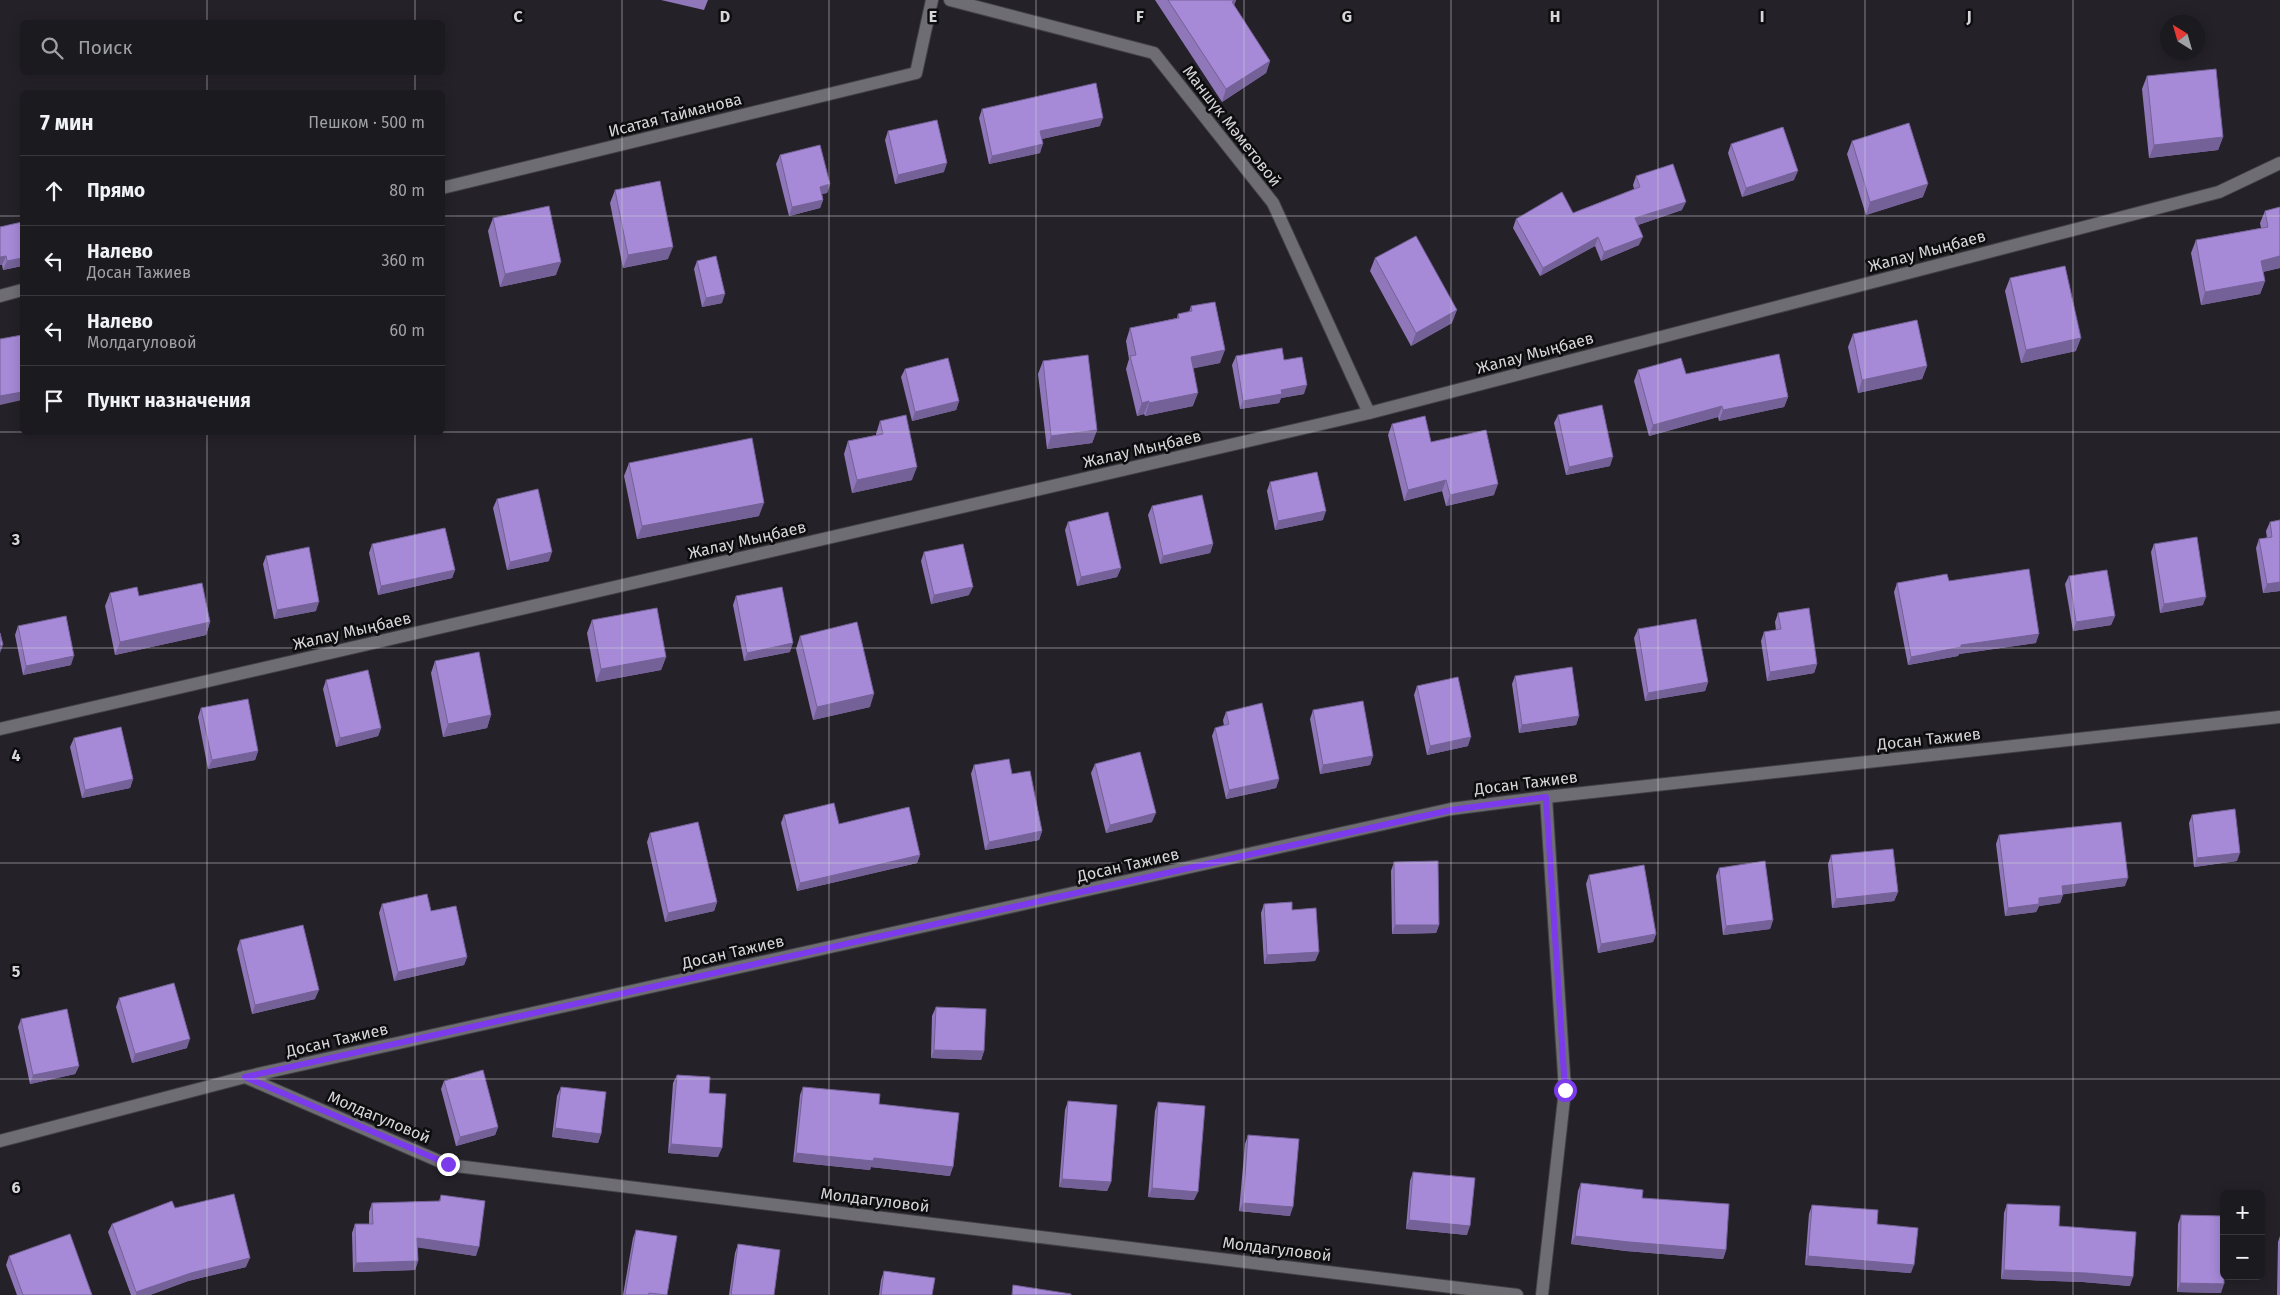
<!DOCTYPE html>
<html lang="ru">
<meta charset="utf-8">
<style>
body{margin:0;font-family:"Fira Sans",sans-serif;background:#28272b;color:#f1f3f6}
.controls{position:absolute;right:15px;bottom:15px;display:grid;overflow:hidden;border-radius:8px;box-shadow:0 2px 12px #0003}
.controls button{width:45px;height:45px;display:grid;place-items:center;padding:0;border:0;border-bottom:1px solid #39383c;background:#1b1a1e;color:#f1f3f6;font:25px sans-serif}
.compass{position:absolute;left:2160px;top:15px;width:45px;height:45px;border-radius:50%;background:#1b1a1e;box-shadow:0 2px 12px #0003;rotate:323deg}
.stop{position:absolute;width:15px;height:15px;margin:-11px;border:4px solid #7c3aed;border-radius:50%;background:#fff}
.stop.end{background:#7c3aed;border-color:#fff;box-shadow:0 1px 5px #0008}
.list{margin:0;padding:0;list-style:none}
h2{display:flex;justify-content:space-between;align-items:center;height:65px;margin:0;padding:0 20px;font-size:21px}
h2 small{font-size:16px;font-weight:400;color:#a0a1a4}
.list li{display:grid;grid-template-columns:32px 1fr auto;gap:15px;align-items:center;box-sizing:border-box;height:70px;padding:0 20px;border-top:1px solid #39383c}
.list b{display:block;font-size:19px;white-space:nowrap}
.list p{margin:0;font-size:16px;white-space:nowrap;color:#a0a1a4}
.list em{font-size:16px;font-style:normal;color:#a0a1a4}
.icon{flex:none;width:28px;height:28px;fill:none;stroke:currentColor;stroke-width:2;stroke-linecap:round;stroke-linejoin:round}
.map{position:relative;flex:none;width:2280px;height:1295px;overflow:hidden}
.search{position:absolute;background:#1b1a1e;box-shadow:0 2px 12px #0003;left:20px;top:20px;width:425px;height:55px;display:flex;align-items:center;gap:12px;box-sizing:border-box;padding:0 18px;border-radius:8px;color:#a0a1a4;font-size:19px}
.panel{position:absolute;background:#1b1a1e;box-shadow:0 2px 12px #0003;left:20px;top:90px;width:425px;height:345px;border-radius:8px}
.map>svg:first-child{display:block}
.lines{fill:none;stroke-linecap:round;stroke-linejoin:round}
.minor-casing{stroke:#414044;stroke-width:14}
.tertiary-casing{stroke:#414044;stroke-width:14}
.minor{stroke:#6f6d74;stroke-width:12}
.tertiary{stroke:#6f6d74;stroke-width:12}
.wall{fill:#8f77ba}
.shaded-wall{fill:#746197}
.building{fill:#a68ad8;stroke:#746197}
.route{stroke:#7c3aed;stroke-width:6}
.grid{fill:none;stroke:#d6d5d9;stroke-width:1;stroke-opacity:0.55}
.labels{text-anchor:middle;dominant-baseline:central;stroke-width:5;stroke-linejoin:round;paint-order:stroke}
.street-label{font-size:16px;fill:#d6d5d9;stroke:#0d0c0e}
.grid-label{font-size:16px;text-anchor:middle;font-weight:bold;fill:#d6d5d9;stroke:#0d0c0e;stroke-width:5;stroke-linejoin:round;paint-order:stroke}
</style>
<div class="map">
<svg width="2280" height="1295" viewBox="0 0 2280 1295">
<rect width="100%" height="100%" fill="#242228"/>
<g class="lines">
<defs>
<path id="minor" d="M950,0L1154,53L1273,203L1369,413
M442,188L916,73L932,0
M0,296L22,290
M0,729L1369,413L2219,192L2280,163
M245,1077L448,1165L1517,1295
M1542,1295L1565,1090L1546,797"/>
<path id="tertiary" d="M0,1141L245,1077L1451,809L1546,797L2280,717"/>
</defs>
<!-- minor casing -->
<use href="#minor" class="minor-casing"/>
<!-- tertiary casing -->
<use href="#tertiary" class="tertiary-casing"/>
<!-- minor -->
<use href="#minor" class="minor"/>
<!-- tertiary -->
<use href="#tertiary" class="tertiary"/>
</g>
<!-- wall -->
<path class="wall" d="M661,0H708L704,10Z
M1155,0H1236L1234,5L1270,61L1266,73L1222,102Z
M2147,76L2223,137L2218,150L2149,158L2142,89Z
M982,109L1100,126L1042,139L1040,153L989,164L979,118Z
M888,131L944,172L895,184L885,140Z
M1852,141L1923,197L1866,215L1847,154Z
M1731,144L1794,180L1742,197L1728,153Z
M780,155L830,184L827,193L822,194L823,200L820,208L789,216L776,164Z
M1636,176L1682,210L1638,225L1639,245L1601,261L1595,246L1540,276L1513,228L1516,219L1573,213L1634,189L1633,185Z
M615,190L668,259L623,268L610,203Z
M2280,207V268L2263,272L2265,281L2260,294L2201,305L2191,253L2196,240L2261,228L2260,223L2265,211Z
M493,218L556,275L500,287L488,231Z
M22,222V266L3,270L2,265H0V227Z
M1375,258L1452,323L1411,346L1370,271Z
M697,261L722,303L702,307L694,269Z
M2010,278L2076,351L2021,363L2005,291Z
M1191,306L1220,363L1193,368V406L1145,416L1144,414L1137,416L1126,369L1129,359L1126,341L1130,328L1177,318L1178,314L1189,312Z
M1853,334L1927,366L1922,379L1858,393L1848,347Z
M1236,356L1284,360L1304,394L1281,398L1279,403L1240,409L1232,365Z
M1043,361L1097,430L1092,443L1047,449L1038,374Z
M905,369L959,401L956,410L912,421L901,377Z
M1638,370L1686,374L1788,397L1784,407L1719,421L1718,417L1649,436L1634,381Z
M1558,415L1610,466L1566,475L1554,423Z
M880,421L912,480L852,493L844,454L848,441L876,435V434Z
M1392,424L1431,442L1494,495L1446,506L1442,491L1404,501L1388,435Z
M629,463L759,516L637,539L624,476Z
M1270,482L1323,520L1275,530L1267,491Z
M497,499L549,561L507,570L493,508Z
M1152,506L1213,544L1210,553L1160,564L1148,515Z
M1068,522L1121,568L1117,577L1077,586L1065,530Z
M2270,522L2280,591L2263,593L2256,548L2259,539L2267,538L2266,531Z
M372,544L455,570L452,578L378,595L369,553Z
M2154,544L2203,605L2160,613L2151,552Z
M924,552L969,595L931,604L921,561Z
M266,556L316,611L274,619L263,564Z
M2069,576L2115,616L2111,625L2073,631L2065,584Z
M1949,581L2036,643L1959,654L1958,656L1908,665L1894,592L1897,583Z
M110,593L139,596L210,622L206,635L115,655L105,606Z
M736,596L790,652L744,661L733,605Z
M1778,613L1817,664L1814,673L1767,681L1761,641L1764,632L1776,630L1775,622Z
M592,620L666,657L661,670L596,682L587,633Z
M18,626L71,665L23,675L15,635Z
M1638,629L1708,682L1705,691L1645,701L1634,638Z
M800,636L870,707L813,720L796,649Z
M435,661L491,715L487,728L443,737L431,673Z
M1515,676L1579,716L1576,725L1519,733L1512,684Z
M326,680L381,728L378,736L336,747L323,689Z
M1417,686L1468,746L1427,755L1414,695Z
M201,708L258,751L255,760L208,769L198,717Z
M1313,710L1373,756L1370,765L1320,774L1310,719Z
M1226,712L1279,779L1276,788L1226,799L1212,736L1215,728L1224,726L1223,720Z
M74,738L133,779L130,788L82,798L70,747Z
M1095,764L1152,822L1106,833L1091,773Z
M974,765L1012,774L1042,831L1039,840L985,850L971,774Z
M784,815L839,824L920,855L917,863L797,891L781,823Z
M2192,815L2237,861L2194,867L2189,823Z
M650,833L717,902L714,911L665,922L647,842Z
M1999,835L2125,886L2063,894L2060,903L2039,906L2036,912L2005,916L1996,844Z
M1831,855L1898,892L1894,901L1832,908L1828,864Z
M1394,862L1439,925L1436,933L1392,934L1391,871Z
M1719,868L1773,920L1770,929L1723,935L1716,876Z
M1589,875L1656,934L1653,942L1598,953L1586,884Z
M382,904L431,911L467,957L464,965L394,981L379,913Z
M1264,904L1292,910L1319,952L1315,961L1264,964L1261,913Z
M240,940L315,999L252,1014L237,949Z
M119,998L187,1048L132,1063L116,1007Z
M936,1007L984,1051L981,1060L931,1058L932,1016Z
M21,1019L79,1066L75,1074L30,1084L18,1027Z
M677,1075L709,1093L718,1157L668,1153L673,1083Z
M444,1081L498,1127L495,1135L456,1146L441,1089Z
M561,1087L601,1134L598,1143L552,1137L557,1096Z
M803,1087L950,1176L871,1167L870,1170L793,1162L800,1095Z
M1068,1101L1111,1182L1107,1191L1059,1187L1065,1110Z
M1158,1102L1194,1200L1148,1197L1155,1111Z
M1248,1135L1290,1216L1239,1211L1245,1144Z
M1413,1172L1467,1235L1406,1229L1410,1181Z
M1581,1183L1726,1250L1723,1259L1626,1251L1571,1244L1578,1191Z
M441,1195L476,1256L418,1247V1261L415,1270L353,1272L352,1233L355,1224H369V1212L372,1203L439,1201Z
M2007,1204L2059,1226L2130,1286L2083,1282L2001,1279L2004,1213Z
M1812,1205L1877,1224L1911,1273L1805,1265L1809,1214Z
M175,1208L246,1267L188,1281L150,1295H131L108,1232L112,1224Z
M2181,1215L2221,1293L2177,1292L2178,1224Z
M636,1230L667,1295H623L633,1238Z
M2280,1236V1295H2277L2278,1242Z
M738,1244L774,1295H729L735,1253Z
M9,1256L92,1295H17L6,1265Z
M884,1271L932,1295H879L881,1280Z"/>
<!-- shaded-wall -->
<path class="shaded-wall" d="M1234,0H1236L1232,11V2Z
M1270,61L1266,73L1222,102L1226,89Z
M1103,118L1100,126L1037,140L1040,131Z
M2223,137L2218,150L2149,158L2154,145Z
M1043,144L1040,153L989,164L992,156Z
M947,163L944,172L895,184L898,175Z
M1798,171L1794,180L1742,197L1746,188Z
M830,184L827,193L817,195L820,187Z
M1928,184L1923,197L1866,215L1870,202Z
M823,200L820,208L789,216L792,207Z
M1686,202L1682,210L1632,227L1635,218Z
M1598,237L1595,246L1540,276L1543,268Z
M1643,237L1639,245L1601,261L1604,252Z
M673,247L668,259L623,268L628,255Z
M6,256L2,265H0V257Z
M2280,256V268L2256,273L2261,261Z
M22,258V266L3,270L7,261Z
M561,262L556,275L500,287L505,274Z
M2265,281L2260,294L2201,305L2205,292Z
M725,294L722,303L702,307L706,298Z
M1457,310L1452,323L1411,346L1416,333Z
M2081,338L2076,351L2021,363L2026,350Z
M1225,350L1220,363L1186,370L1191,357Z
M1927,366L1922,379L1858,393L1862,380Z
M1307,385L1304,394L1281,398L1279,403L1240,409L1243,401L1281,390Z
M22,392V400L0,405V396Z
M1198,393L1193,406L1145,416L1149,403Z
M1788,397L1784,407L1719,421L1723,410Z
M959,401L956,410L912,421L915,412Z
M1149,401L1144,414L1137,416L1142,403Z
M1722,406L1718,417L1649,436L1653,425Z
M1097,430L1092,443L1047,449L1051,436Z
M1613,457L1610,466L1566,475L1569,467Z
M917,467L912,480L852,493L857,480Z
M1446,480L1442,491L1404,501L1408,490Z
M1498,484L1494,495L1446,506L1450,495Z
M764,503L759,516L637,539L642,526Z
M1326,511L1323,520L1275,530L1278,521Z
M1213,544L1210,553L1160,564L1163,556Z
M552,552L549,561L507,570L510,562Z
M1121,568L1117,577L1077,586L1081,577Z
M455,570L452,578L378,595L381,586Z
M2280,582V591L2263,593L2267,584Z
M973,587L969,595L931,604L934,595Z
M2206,597L2203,605L2160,613L2164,604Z
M319,602L316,611L274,619L277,610Z
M2115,616L2111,625L2073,631L2076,622Z
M210,622L206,635L115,655L120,642Z
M2039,634L2036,643L1959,654L1958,656L1908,665L1911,657L1961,645Z
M793,643L790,652L744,661L747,653Z
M3,645L0,653V646Z
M74,656L71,665L23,675L26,666Z
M666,657L661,670L596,682L601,669Z
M1817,664L1814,673L1767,681L1770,672Z
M1708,682L1705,691L1645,701L1648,693Z
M874,694L870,707L813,720L817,707Z
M491,715L487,728L443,737L448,724Z
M1579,716L1576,725L1519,733L1522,725Z
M381,728L378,736L336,747L340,738Z
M1471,737L1468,746L1427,755L1430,746Z
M258,751L255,760L208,769L212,760Z
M1373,756L1370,765L1320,774L1323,765Z
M133,779L130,788L82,798L85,790Z
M1279,779L1276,788L1226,799L1229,790Z
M1156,813L1152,822L1106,833L1110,825Z
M1042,831L1039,840L985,850L989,842Z
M2240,853L2237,861L2194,867L2197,858Z
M920,855L917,863L797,891L800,883Z
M2128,878L2125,886L2059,895L2062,886Z
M1898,892L1894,901L1832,908L1836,899Z
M2063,895L2060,903L2039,906L2036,912L2005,916L2008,908L2039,898Z
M717,902L714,911L665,922L668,913Z
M1773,920L1770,929L1723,935L1726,926Z
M1395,925H1439L1436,933L1392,934Z
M1656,934L1653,942L1598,953L1601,944Z
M1319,952L1315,961L1264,964L1267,955Z
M467,957L464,965L394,981L398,972Z
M319,990L315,999L252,1014L255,1005Z
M190,1039L187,1048L132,1063L135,1054Z
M934,1050L984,1051L981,1060L931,1058Z
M79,1066L75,1074L30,1084L33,1075Z
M498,1127L495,1135L456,1146L460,1137Z
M555,1128L601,1134L598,1143L552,1137Z
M671,1144L722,1148L718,1157L668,1153Z
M796,1153L874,1158L953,1167L950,1176L871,1167L870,1170L793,1162Z
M1062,1179L1111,1182L1107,1191L1059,1187Z
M1152,1188L1198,1192L1194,1200L1148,1197Z
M1243,1203L1293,1207L1290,1216L1239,1211Z
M1409,1220L1470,1226L1467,1235L1406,1229Z
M1575,1236L1726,1250L1723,1259L1626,1251L1571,1244Z
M417,1238L479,1247L476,1256L414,1247Z
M1808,1256L1914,1265L1911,1273L1805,1265Z
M250,1258L246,1267L188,1281L150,1295H136V1292L191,1273Z
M418,1261L415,1270L353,1272L356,1263Z
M2004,1270L2086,1273L2133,1277L2130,1286L2083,1282L2001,1279Z
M2180,1283L2224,1284L2221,1293L2177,1292Z"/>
<!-- building -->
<path class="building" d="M1168,0H1234L1232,2L1270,61L1226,89Z
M2216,69L2223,137L2154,145L2147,76Z
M1096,83L1103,118L1040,131L1043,144L992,156L982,109Z
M937,120L947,163L898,175L888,131Z
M1909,123L1928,184L1870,202L1852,141Z
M1783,127L1798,171L1746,188L1731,144Z
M820,145L830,184L820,187L823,200L792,207L780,155Z
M1673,164L1686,202L1635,218L1643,237L1604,252L1598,237L1543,268L1516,219L1562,192L1573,213L1640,187L1636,176Z
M660,181L673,247L628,255L615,190Z
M549,206L561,262L505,274L493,218Z
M2280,207V256L2261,261L2265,281L2205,292L2196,240L2268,227L2265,211Z
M22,222V258L7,261L6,256L0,257V227Z
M1416,236L1457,310L1416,333L1375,258Z
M716,256L725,294L706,298L697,261Z
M2065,266L2081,338L2026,350L2010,278Z
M1215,302L1225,350L1191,357L1198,393L1149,403V401L1142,403L1130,356L1136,355L1130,328L1179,318L1178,314L1192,311L1191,306Z
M1917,320L1927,366L1862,380L1853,334Z
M22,335V392L0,396V339Z
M1282,348L1284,360L1302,357L1307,385L1281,390L1282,394L1243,401L1236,356Z
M1779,354L1788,397L1723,410L1722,406L1653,425L1638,370L1681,358L1686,374Z
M1088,355L1097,430L1051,436L1043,361Z
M948,358L959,401L915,412L905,369Z
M1602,405L1613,457L1569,467L1558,415Z
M906,415L917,467L857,480L848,441L883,434L880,421Z
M1425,416L1431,442L1486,430L1498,484L1450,495L1446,480L1408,490L1392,424Z
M752,438L764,503L642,526L629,463Z
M1317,472L1326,511L1278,521L1270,482Z
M538,489L552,552L510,562L497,499Z
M1202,495L1213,544L1163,556L1152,506Z
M1108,512L1121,568L1081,577L1068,522Z
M2280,520V582L2267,584L2259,539L2272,537L2270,522Z
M445,528L455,570L381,586L372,544Z
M2197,537L2206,597L2164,604L2154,544Z
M963,544L973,587L934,595L924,552Z
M309,547L319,602L277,610L266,556Z
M2029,569L2039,634L1961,645V647L1911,657L1897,583L1947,574L1949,581Z
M2107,570L2115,616L2076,622L2069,576Z
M202,583L210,622L120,642L110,593L137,587L139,596Z
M782,587L793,643L747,653L736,596Z
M657,608L666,657L601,669L592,620Z
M1809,608L1817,664L1770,672L1764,632L1781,629L1778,613Z
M66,616L74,656L26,666L18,626Z
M1696,619L1708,682L1648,693L1638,629Z
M857,622L874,694L817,707L800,636Z
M0,633L3,645L0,646Z
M479,652L491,715L448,724L435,661Z
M1572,667L1579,716L1522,725L1515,676Z
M368,670L381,728L340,738L326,680Z
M1458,677L1471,737L1430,746L1417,686Z
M248,699L258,751L212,760L201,708Z
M1363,701L1373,756L1323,765L1313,710Z
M1262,703L1279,779L1229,790L1215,728L1229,724L1226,712Z
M121,727L133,779L85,790L74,738Z
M1140,752L1156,813L1110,825L1095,764Z
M1009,759L1012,774L1030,771L1042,831L989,842L974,765Z
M834,803L839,824L909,807L920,855L800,883L784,815Z
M2235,809L2240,853L2197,858L2192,815Z
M698,822L717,902L668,913L650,833Z
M2121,822L2128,878L2062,886L2063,895L2039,898V904L2008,908L1999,835Z
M1893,849L1898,892L1836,899L1831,855Z
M1438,861L1439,925H1395L1394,862Z
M1765,861L1773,920L1726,926L1719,868Z
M1644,865L1656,934L1601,944L1589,875Z
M427,894L431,911L456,906L467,957L398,972L382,904Z
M1292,902V910L1316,908L1319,952L1267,955L1264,904Z
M303,925L319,990L255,1005L240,940Z
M174,983L190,1039L135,1054L119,998Z
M936,1007L986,1009L984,1051L934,1050Z
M67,1009L79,1066L33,1075L21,1019Z
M483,1070L498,1127L460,1137L444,1081Z
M677,1075L710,1077L709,1093L726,1094L722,1148L671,1144Z
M561,1087L606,1092L601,1134L555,1128Z
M803,1087L880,1094L879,1104L959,1113L953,1167L874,1158L873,1161L796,1153Z
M1068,1101L1117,1105L1111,1182L1062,1179Z
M1158,1102L1205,1106L1198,1192L1152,1188Z
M1248,1135L1299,1139L1293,1207L1243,1203Z
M1413,1172L1475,1178L1470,1226L1409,1220Z
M1581,1183L1643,1190L1642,1198L1729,1204L1726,1250L1629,1242L1575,1236Z
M234,1194L250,1258L191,1273L136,1292L112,1224L172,1201L175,1208Z
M441,1195L485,1201L479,1247L417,1238L418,1261L356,1263L355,1224H373L372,1203L440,1201Z
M2007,1204L2060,1206L2059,1226L2136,1232L2133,1277L2086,1273L2004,1270Z
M1812,1205L1878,1210L1877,1224L1918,1228L1914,1265L1808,1256Z
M2181,1215L2224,1216V1284L2180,1283Z
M636,1230L677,1236L667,1295L649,1293L648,1295H625Z
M70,1234L92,1295H23L9,1256Z
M738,1244L780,1250L774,1295H731Z
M884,1271L935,1278L932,1295H881Z
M1013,1285L1071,1294V1295H1012Z"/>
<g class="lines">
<!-- route -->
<path class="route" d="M448,1164L245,1077L1451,810L1546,797L1565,1090"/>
</g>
<!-- grid -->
<path class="grid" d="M207,0V22M415,0V22M622,0V1295M829,0V1295M1036,0V1295M1244,0V1295M1451,0V1295M1658,0V1295M1865,0V1295M2073,0V1295M207,72V92M415,72V92M0,216H22M442,216H2280M0,432H22M207,432V1295M415,432V1295M442,432H2280M0,648H2280M0,863H2280M0,1079H2280"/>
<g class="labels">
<!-- street labels -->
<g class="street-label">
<text transform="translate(675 115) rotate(-14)">Исатая Тайманова</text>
<text transform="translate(1232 126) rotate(52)">Маншүк Мәметовой</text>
<text transform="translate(1927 251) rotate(-15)">Жалау Мыңбаев</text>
<text transform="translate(1535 353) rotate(-15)">Жалау Мыңбаев</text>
<text transform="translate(1142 449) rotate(-13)">Жалау Мыңбаев</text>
<text transform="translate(747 540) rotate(-13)">Жалау Мыңбаев</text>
<text transform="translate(352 631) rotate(-13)">Жалау Мыңбаев</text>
<text transform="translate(1929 739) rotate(-6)">Досан Тажиев</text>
<text transform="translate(1526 783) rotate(-7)">Досан Тажиев</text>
<text transform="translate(1128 865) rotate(-13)">Досан Тажиев</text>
<text transform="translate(733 952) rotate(-13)">Досан Тажиев</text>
<text transform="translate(337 1040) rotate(-13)">Досан Тажиев</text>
<text transform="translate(379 1117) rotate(23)">Молдагуловой</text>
<text transform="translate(875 1200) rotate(7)">Молдагуловой</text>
<text transform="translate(1277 1249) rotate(7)">Молдагуловой</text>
</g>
</g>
<g class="grid-label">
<text x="518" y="22">C</text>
<text x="725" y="22">D</text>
<text x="933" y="22">E</text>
<text x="1140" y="22">F</text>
<text x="1347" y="22">G</text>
<text x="1555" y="22">H</text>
<text x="1762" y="22">I</text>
<text x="1969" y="22">J</text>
<text x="16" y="545">3</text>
<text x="16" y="761">4</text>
<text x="16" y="977">5</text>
<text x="16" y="1193">6</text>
</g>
</svg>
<div class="controls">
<button>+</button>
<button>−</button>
</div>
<svg class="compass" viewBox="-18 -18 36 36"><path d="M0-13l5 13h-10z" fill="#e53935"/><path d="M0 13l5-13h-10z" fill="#a0a1a4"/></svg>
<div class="stop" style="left:1565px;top:1090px"></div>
<div class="stop end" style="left:448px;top:1164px"></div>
<div class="search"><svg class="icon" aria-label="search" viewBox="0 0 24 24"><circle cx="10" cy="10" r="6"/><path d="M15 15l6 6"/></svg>Поиск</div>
<section class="panel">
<h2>7 мин<small>Пешком · 500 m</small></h2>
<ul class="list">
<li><svg class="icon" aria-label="ahead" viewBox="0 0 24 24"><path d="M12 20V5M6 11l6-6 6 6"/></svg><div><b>Прямо</b></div><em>80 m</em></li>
<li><svg class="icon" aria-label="left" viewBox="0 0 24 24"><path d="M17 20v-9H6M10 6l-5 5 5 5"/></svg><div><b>Налево</b><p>Досан Тажиев</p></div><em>360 m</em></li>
<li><svg class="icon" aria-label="left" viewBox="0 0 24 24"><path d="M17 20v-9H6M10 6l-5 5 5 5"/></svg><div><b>Налево</b><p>Молдагуловой</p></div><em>60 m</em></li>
<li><svg class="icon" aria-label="arrive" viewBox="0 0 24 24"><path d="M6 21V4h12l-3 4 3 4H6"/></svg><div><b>Пункт назначения</b></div></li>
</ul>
</section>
</div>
